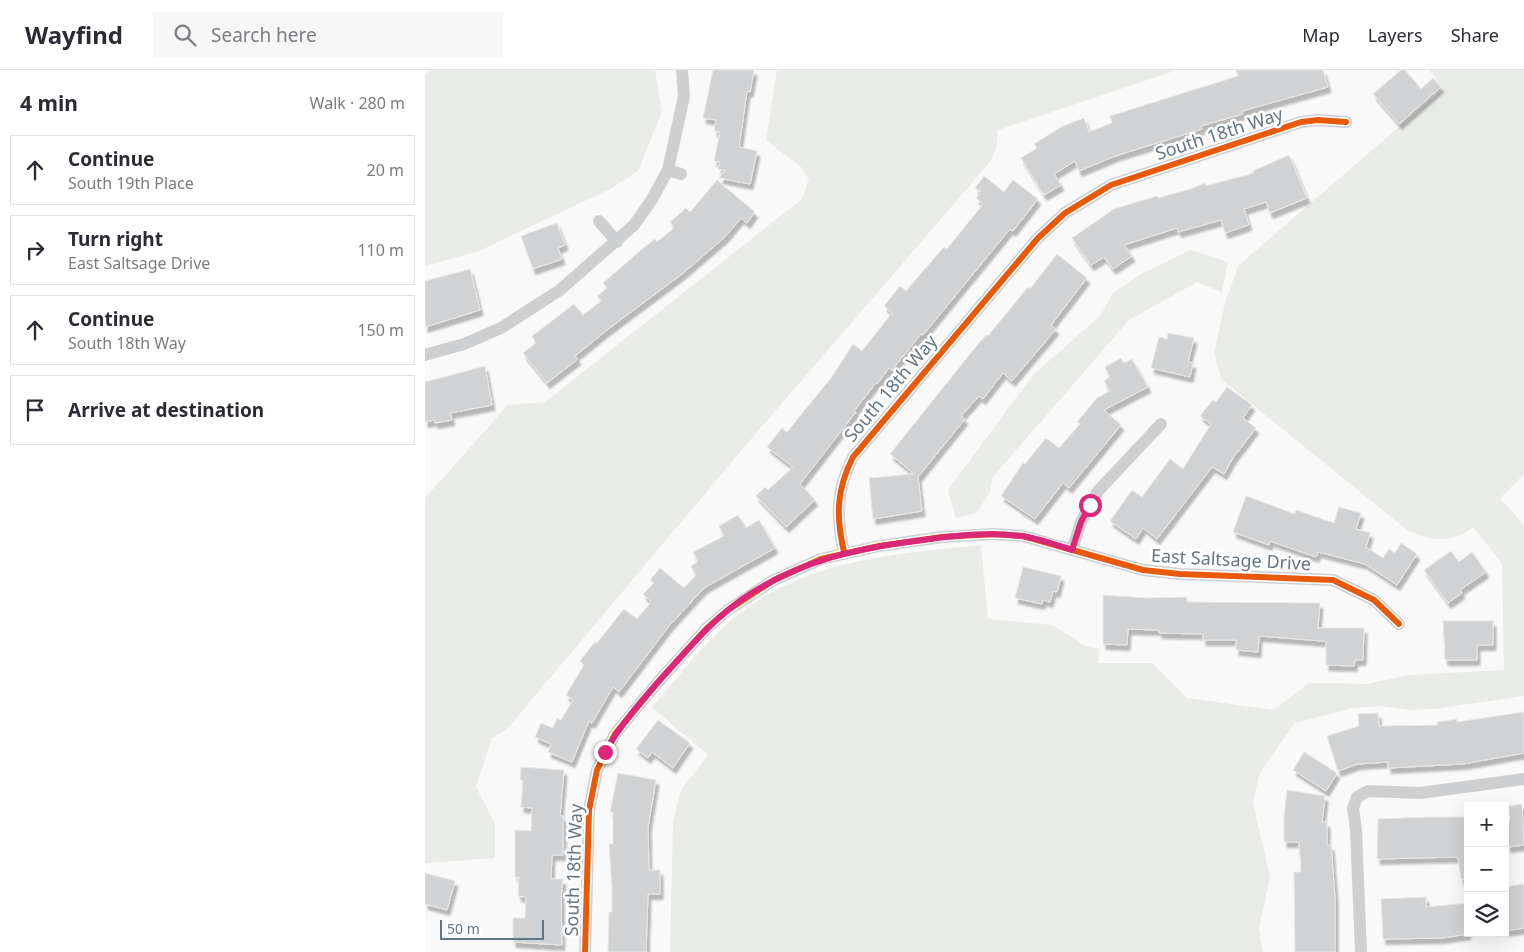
<!DOCTYPE html>
<meta charset="utf-8">
<style>
body{margin:0;font-family:"Noto Sans",sans-serif;background:#f7f7f7;color:#2b2b33}
.controls{position:absolute;right:15px;bottom:15px;display:grid;overflow:hidden;border-radius:0px;box-shadow:0 5px 20px #0002}
.controls button{width:45px;height:45px;display:grid;place-items:center;padding:0;border:0;border-bottom:1px solid #e1e1e2;background:#fff;color:#2b2b33;font:25px sans-serif}
.scale{position:absolute;left:15px;bottom:12px;width:104px;box-sizing:border-box;padding-left:5px;border:2px solid #657683;border-top:0;font-size:14px;line-height:18px;white-space:nowrap;color:#657683;-webkit-text-stroke:4px #fff;paint-order:stroke}
.stop{position:absolute;width:15px;height:15px;margin:-11px;border:4px solid #db2777;border-radius:50%;background:#fff}
.stop.end{background:#db2777;border-color:#fff;box-shadow:0 1px 5px #0008}
.list{margin:0;padding:0;list-style:none}
h2{display:flex;justify-content:space-between;align-items:center;height:65px;margin:0;padding:0 20px;font-size:21px}
h2 small{font-size:16px;font-weight:400;color:#7c7c81}
.list li{display:grid;grid-template-columns:32px 1fr auto;gap:15px;align-items:center;box-sizing:border-box;height:70px;margin:0 10px 10px;padding:0 10px;border:1px solid #e1e1e2;border-radius:0px}
.list b{display:block;font-size:19px;white-space:nowrap}
.list p{margin:0;font-size:16px;white-space:nowrap;color:#7c7c81}
.list em{font-size:16px;font-style:normal;color:#7c7c81}
.icon{flex:none;width:28px;height:28px;fill:none;stroke:currentColor;stroke-width:2;stroke-linecap:round;stroke-linejoin:round}
.map{position:relative;flex:none;width:1099px;height:882px;overflow:hidden}
header{display:flex;align-items:center;gap:30px;box-sizing:border-box;height:70px;padding:0 25px;background:#fff;border-bottom:1px solid #e1e1e2}
header strong{font-size:24px}
nav{display:flex;gap:28px;margin-inline-start:auto;font-size:18px}
.search{width:350px;height:45px;background:#f7f7f7;display:flex;align-items:center;gap:12px;box-sizing:border-box;padding:0 18px;border-radius:0px;color:#7c7c81;font-size:19px}
main{display:flex}
aside{flex:1;background:#fff}
.map>svg:first-child{display:block}
.green{fill:#e8ebe6}
.building{fill:#d0d2d3;stroke:#e8e8e8;filter:url(#shadow)}
.lines{fill:none;stroke-linecap:round;stroke-linejoin:round}
.street{stroke:#cecfd0;stroke-width:12}
.cycleway-casing{stroke:#fff;stroke-width:9}
.cycleway{stroke:#e8590c;stroke-width:6}
.route{stroke:#db2777;stroke-width:6}
.labels{text-anchor:middle;dominant-baseline:central;stroke-width:5;stroke-linejoin:round;paint-order:stroke}
.street-label{font-size:18px;fill:#657683;stroke:#fff}
</style>
<header>
<strong>Wayfind</strong>
<div class="search"><svg class="icon" aria-label="search" viewBox="0 0 24 24"><circle cx="10" cy="10" r="6"/><path d="M15 15l6 6"/></svg>Search here</div>
<nav><a>Map</a><a>Layers</a><a>Share</a></nav>
</header>
<main>
<aside>
<h2>4 min<small>Walk · 280 m</small></h2>
<ul class="list">
<li><svg class="icon" aria-label="ahead" viewBox="0 0 24 24"><path d="M12 20V5M6 11l6-6 6 6"/></svg><div><b>Continue</b><p>South 19th Place</p></div><em>20 m</em></li>
<li><svg class="icon" aria-label="right" viewBox="0 0 24 24"><path d="M7 20v-9h11M14 6l5 5-5 5"/></svg><div><b>Turn right</b><p>East Saltsage Drive</p></div><em>110 m</em></li>
<li><svg class="icon" aria-label="ahead" viewBox="0 0 24 24"><path d="M12 20V5M6 11l6-6 6 6"/></svg><div><b>Continue</b><p>South 18th Way</p></div><em>150 m</em></li>
<li><svg class="icon" aria-label="arrive" viewBox="0 0 24 24"><path d="M6 21V4h12l-3 4 3 4H6"/></svg><div><b>Arrive at destination</b></div></li>
</ul>
</aside>
<div class="map">
<svg width="1099" height="882" viewBox="0 0 1099 882">
<defs>
<filter id="shadow"><feDropShadow dx="3" dy="5.5" stdDeviation="1" flood-color="#0004"/></filter>
</defs>
<rect width="100%" height="100%" fill="#f9f9f9"/>
<!-- green -->
<path class="green" d="M7,0H230L237,42L213,101L185,119L54,181L0,196V4Z
M352,0H752L573,60L571,80L565,92L321,375L81,660L67,668L51,717L70,754V788L0,793V428L83,335L120,332L377,129L384,110L377,98L341,70Z
M1005,0H1099V404L1075,428L1099,455V626L1009,639L983,640L955,636L928,638L870,653L835,702L828,732L845,807L834,859L838,882H245L248,752L256,720L283,685L227,637C252,609 275,578 303,553C377,489 464,485 556,475L563,549L627,555L661,576L674,579L673,593H727L762,628L849,640L884,613L942,614L984,605L1079,600L1077,493L1048,457C1027,474 1004,471 982,460L796,309L789,282L801,229L814,195L1018,19Z
M766,180L803,192L797,222L772,212L704,250L567,408L565,423L551,443L531,448L523,420L608,305L676,245L687,224L718,203Z"/>
<!-- building -->
<path class="building" d="M288,0H329L325,22L322,21L314,77L332,81L325,114L294,108L300,100L293,99L295,92L289,91L295,62L289,61L291,50L278,48Z
M811,0H898L903,17L817,41L818,44L776,56L777,59L690,86L654,101L650,91L629,104L636,115L619,125L596,88L612,78L609,74L638,56L659,48L664,62L687,53L685,46L813,6Z
M976,0H980L996,19L1008,8L1016,17L974,54L948,24Z
M864,85L882,128L845,143L841,132L819,139L824,155L800,163L796,150L753,162L752,158L699,175L707,186L688,199L679,187L666,195L647,168L689,139L732,126L733,128L765,119L780,113L781,116L829,103L828,101Z
M559,106L579,122L588,110L613,129L588,161L585,159L498,265L496,264L467,300L464,298L452,314L451,313L429,341L431,342L375,414L390,430L361,457L331,426L340,417L343,420L368,397L342,377L357,358L362,362L406,308L428,274L437,281L467,243L459,236L475,216L481,221L519,177L522,179L558,134L551,128L556,122L550,118Z
M292,110L330,142L322,153L316,148L300,167L257,204L182,260L150,286L153,289L122,313L98,283L111,273L107,266L149,234L158,245L176,231L172,226L182,218L178,213L216,180L230,169L232,172L249,158L245,152L261,138L265,142Z
M132,153L140,175L133,178L137,189L108,199L96,166Z
M632,184L662,208L626,255L631,259L587,311L578,303L558,329L554,326L536,346L540,349L493,407L497,441L448,449L444,408L489,404L465,384L545,284L561,265L563,266L603,217L605,219Z
M45,199L55,240L0,257V211Z
M743,263L769,268L763,292L768,293L765,307L726,298L734,267L742,269Z
M696,288L699,293L707,289L723,317L679,340L696,355L644,418L638,413L610,449L576,426L598,393L600,394L621,368L634,378L655,354L652,352L672,328L685,321L679,311L685,307L680,297Z
M60,296L67,335L25,343L27,350L10,353L9,350L0,352V312Z
M802,317L827,335L818,348L831,358L808,388L799,404L787,397L732,469L718,458L711,469L685,451L707,420L717,427L745,389L758,399L786,354L775,346L788,330L791,332Z
M821,426L870,444L871,440L909,453L914,437L936,443L931,459L945,463L941,477L958,488L964,479L970,483L976,473L992,484L972,515L940,494L893,482L891,487L845,471L844,475L808,462Z
M313,445L321,458L334,450L350,478L279,518L244,556L194,622L188,617L167,653L164,651L147,692L123,682L126,674L110,667L116,653L128,658L132,648L136,650L148,630L141,625L159,595L155,591L170,572L172,573L199,539L212,549L226,532L218,524L229,513L225,510L235,498L259,518L271,505L266,496L273,492L268,482L299,466L294,456Z
M1026,481L1034,492L1047,482L1061,502L1035,520L1037,523L1023,533L999,500Z
M598,497L636,506L632,522L628,521L625,532L618,530L617,534L590,528Z
M678,525L723,528L762,527V532L895,533L893,558H939L938,590H930L929,596L901,595V572L898,571L834,566L833,582L811,580V570H778V564L734,563V560L703,559L702,575L678,574Z
M1018,551H1068V575H1052V590H1020Z
M1099,642V683L1038,694L963,698V692L933,694L913,701L902,666L934,656L933,644L953,643L954,656L1012,655V652L1032,649V652Z
M233,650L265,673L248,698L227,682L223,688L211,679Z
M879,682L912,703L901,721L868,700Z
M96,697L139,700L135,746H138V785H127L126,809H138L136,828L137,875L88,872V848H100L101,827L93,826L94,807H90V760L106,761L107,738L96,737L98,710H95Z
M193,703L231,710L223,757L224,800H235V824H223L221,882H183L184,842H187V818L184,774H188V742H185Z
M862,720L900,726L897,752H902V776L906,775L910,827V882H870L869,802H876L874,772H859V746Z
M1097,734L1099,775L1083,777L1080,758V751L1085,750L1083,736Z
M1003,747H1043V808L1036,809L1033,787L952,789L953,749Z
M0,803L30,811L22,840L0,834Z
M1099,814V858L1080,861V817Z
M1001,827V837L1043,833V864L1017,868L958,869L956,829Z"/>
<g class="lines">
<!-- street -->
<path class="street" d="M243,100L256,104
M174,151L192,172
M0,285L39,274L76,258L135,220L209,155L226,131L243,100L259,26L257,0
M647,480L656,452L673,421L736,354
M419,482C411,447 411,420 428,387L613,168L640,143L686,115L876,52L893,50L921,52
M160,882L164,740L172,700L190,664L233,612L282,558L303,540L349,510L396,489L454,476L517,467L568,464L598,466L718,500L755,504L908,510L949,530L974,554
M936,882L931,760L928,738L932,727L943,721L995,723L1099,709"/>
<defs>
<path id="cycleway" d="M419,482C411,447 411,420 428,387L613,168L640,143L686,115L876,52L893,50L921,52
M160,882L164,740L172,700L190,664L233,612L282,558L303,540L349,510L396,489L454,476L517,467L568,464L598,466L718,500L755,504L908,510L949,530L974,554"/>
</defs>
<!-- cycleway casing -->
<use href="#cycleway" class="cycleway-casing"/>
<!-- cycleway -->
<use href="#cycleway" class="cycleway"/>
</g>
<g class="lines">
<!-- route -->
<path class="route" d="M180,682C197,652 220,627 243,601C268,573 293,544 325,524C380,489 434,478 498,470C530,465 563,462 596,466C613,468 631,475 647,480L656,452L665,435"/>
</g>
<g class="labels">
<!-- street labels -->
<g class="street-label">
<text transform="translate(794 63) rotate(-18)">South 18th Way</text>
<text transform="translate(465 318) rotate(-50)">South 18th Way</text>
<text transform="translate(806 489) rotate(3)">East Saltsage Drive</text>
<text transform="translate(148 800) rotate(-88)">South 18th Way</text>
</g>
</g>
</svg>
<div class="controls">
<button>+</button>
<button>−</button>
<button><svg class="icon" aria-label="layers" viewBox="0 0 24 24"><path d="M12 4l9 5-9 5-9-5zM3 14l9 5 9-5"/></svg></button>
</div>
<div class="scale">50 m</div>
<div class="stop" style="left:665px;top:435px"></div>
<div class="stop end" style="left:180px;top:682px"></div>
</div>
</main>
